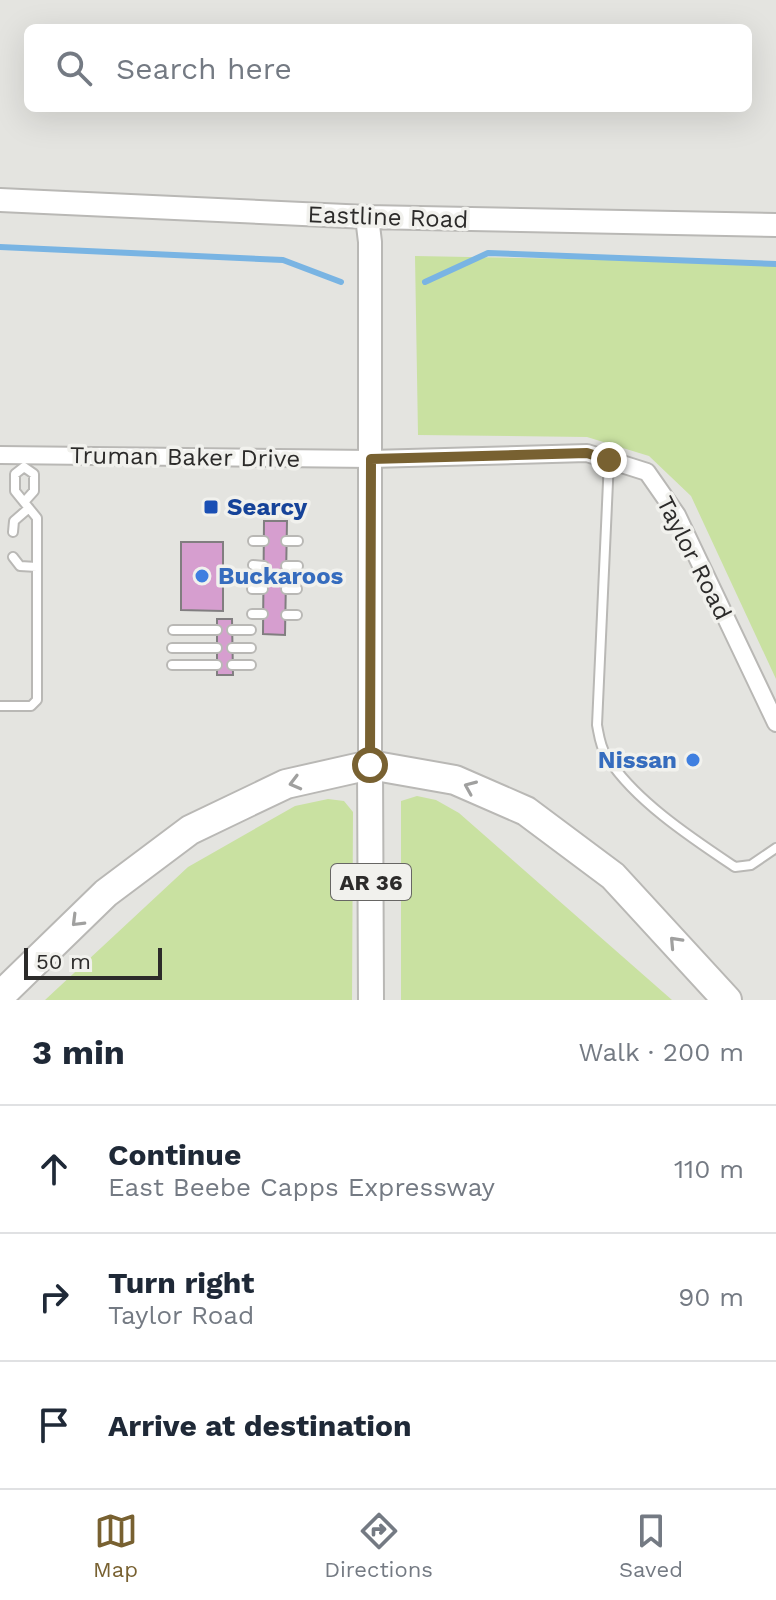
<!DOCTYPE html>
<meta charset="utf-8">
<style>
body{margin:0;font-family:"Work Sans",sans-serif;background:#f6f6f7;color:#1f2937}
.scale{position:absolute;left:24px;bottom:20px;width:138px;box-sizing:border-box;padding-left:8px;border:4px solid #2c2b2a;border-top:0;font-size:22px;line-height:28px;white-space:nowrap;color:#2c2b2a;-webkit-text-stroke:6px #f1f1ed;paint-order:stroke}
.stop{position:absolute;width:24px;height:24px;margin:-18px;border:6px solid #786131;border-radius:50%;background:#fff}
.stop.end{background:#786131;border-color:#fff;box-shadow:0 2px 8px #0008}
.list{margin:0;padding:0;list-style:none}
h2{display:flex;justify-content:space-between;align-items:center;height:104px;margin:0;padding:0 32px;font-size:34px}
h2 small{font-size:26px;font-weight:400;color:#747a83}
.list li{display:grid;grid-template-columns:52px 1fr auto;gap:24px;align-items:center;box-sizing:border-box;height:128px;padding:0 32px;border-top:2px solid #e0e1e3}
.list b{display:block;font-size:30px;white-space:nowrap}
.list p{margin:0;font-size:26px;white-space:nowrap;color:#747a83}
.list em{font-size:26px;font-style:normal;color:#747a83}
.icon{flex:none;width:44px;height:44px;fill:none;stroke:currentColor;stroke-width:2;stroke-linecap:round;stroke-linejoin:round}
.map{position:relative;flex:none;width:776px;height:1000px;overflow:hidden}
.search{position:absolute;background:#fff;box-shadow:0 8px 32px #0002;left:24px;right:24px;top:24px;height:88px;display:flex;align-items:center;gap:20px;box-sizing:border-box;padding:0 28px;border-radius:12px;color:#747a83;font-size:30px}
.sheet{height:488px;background:#fff}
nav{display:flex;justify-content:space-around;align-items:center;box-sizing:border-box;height:112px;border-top:2px solid #e0e1e3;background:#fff;font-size:22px;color:#747a83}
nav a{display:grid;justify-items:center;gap:4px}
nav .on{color:#786131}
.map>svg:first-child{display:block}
.green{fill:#c9e1a1}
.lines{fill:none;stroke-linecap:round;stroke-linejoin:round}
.stream{stroke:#79b4e3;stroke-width:6}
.building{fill:#d69ecf;stroke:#817e80;stroke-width:2}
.service-casing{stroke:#b9b8b5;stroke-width:12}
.minor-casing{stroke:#b9b8b5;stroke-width:20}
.secondary-casing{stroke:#b9b8b5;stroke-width:26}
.primary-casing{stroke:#b9b8b5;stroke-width:28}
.motorway-casing{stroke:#b9b8b5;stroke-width:32}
.service{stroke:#fff;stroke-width:8}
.minor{stroke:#fff;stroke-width:16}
.secondary{stroke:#fff;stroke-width:22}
.primary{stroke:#fff;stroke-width:24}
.motorway{stroke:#fff;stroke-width:28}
.oneway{stroke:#a0a09f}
.route{stroke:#786131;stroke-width:10}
.transit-dot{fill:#1a4fb4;stroke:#f1f1ed;stroke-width:3}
.shop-dot{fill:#3f7fe0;stroke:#f1f1ed;stroke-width:3}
.labels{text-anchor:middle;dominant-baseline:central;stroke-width:7;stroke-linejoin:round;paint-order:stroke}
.shield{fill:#f1f1ed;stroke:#676664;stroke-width:2}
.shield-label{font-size:22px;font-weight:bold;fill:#2c2b2a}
.street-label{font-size:24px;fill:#2c2b2a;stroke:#f1f1ed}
.transit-label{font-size:24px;font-weight:bold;fill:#164399;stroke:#f1f1ed;text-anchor:start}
.shop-label{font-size:24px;font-weight:bold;fill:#366cbe;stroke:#f1f1ed;text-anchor:start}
</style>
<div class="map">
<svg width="776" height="1000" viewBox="0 0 776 1000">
<rect width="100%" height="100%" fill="#e4e4e0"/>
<!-- green -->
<path class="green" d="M415,256L776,263V679L691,496L649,456L587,437L418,435Z
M417,796L436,800L459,813L672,1000H401V801Z
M328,799L344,801L353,812L352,1000H45L188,867L295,806Z"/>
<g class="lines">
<!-- stream -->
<path class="stream" d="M0,247L283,260L341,282
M425,282L488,253L776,264"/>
</g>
<!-- building -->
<path class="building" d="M264,521H287L285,635L263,634Z
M181,542H223V611L181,610Z
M217,619H232L233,675H217Z"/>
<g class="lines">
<defs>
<path id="service" d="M609,460L597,725C599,735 600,746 606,755C632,799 693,839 735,867L751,865L776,848
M24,467L34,474V491L25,501
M13,532L14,521L29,508
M253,541H264
M286,541H298
M13,557L20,566L37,567
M253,565L264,566
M286,566H298
M252,589H263
M286,589H297
M252,614H263
M286,615H297
M173,630H217
M232,630H251
M172,648H217
M232,648H251
M172,665H217
M232,665H251
M0,706H31L37,700V518L15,491V474L24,467"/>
<path id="minor" d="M0,455L371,459L587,453L647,472L677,515L776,723"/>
<path id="secondary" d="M0,200L367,217L776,225
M367,217L370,242V765"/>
<path id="primary" d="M370,765L371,1000"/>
<path id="motorway" d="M0,996L106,893L190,830L286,784L370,765L455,780L526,811L613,876L727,1000"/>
</defs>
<!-- service casing -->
<use href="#service" class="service-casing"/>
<!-- minor casing -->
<use href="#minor" class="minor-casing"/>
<!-- secondary casing -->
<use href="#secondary" class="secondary-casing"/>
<!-- primary casing -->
<use href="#primary" class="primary-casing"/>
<!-- motorway casing -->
<use href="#motorway" class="motorway-casing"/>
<!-- service -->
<use href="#service" class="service"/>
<!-- minor -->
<use href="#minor" class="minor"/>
<!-- secondary -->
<use href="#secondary" class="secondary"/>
<!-- primary -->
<use href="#primary" class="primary"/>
<!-- motorway -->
<use href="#motorway" class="motorway"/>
</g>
<!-- one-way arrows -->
<defs><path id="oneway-chevron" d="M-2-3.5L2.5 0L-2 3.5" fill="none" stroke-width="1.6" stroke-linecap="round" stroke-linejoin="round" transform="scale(2)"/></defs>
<g class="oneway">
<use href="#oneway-chevron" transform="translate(295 783) rotate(165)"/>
<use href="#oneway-chevron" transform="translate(470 787) rotate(-157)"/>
<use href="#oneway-chevron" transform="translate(77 921) rotate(135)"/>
<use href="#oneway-chevron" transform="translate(675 942) rotate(-133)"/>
</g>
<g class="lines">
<!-- route -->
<path class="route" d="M370,765L371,459L587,453L609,460"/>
</g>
<!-- markers -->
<rect class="transit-dot" x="203" y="499" width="16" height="16" rx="4"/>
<g class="shop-dot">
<circle cx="202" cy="576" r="8"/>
<circle cx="693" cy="760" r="8"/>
</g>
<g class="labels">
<!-- shield labels -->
<rect class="shield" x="331" y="864" width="80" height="36" rx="6"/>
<g class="shield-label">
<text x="371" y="882">AR 36</text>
</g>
<!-- street labels -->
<g class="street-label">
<text transform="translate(388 217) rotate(2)">Eastline Road</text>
<text transform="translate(185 457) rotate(1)">Truman Baker Drive</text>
<text transform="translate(694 558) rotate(63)">Taylor Road</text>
</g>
<!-- transit labels -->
<g class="transit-label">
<text x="227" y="507">Searcy</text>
</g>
<!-- shop labels -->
<g class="shop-label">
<text x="218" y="576">Buckaroos</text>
<text x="677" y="760" text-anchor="end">Nissan</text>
</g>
</g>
</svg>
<div class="scale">50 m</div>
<div class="stop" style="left:370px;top:765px"></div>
<div class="stop end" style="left:609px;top:460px"></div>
<div class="search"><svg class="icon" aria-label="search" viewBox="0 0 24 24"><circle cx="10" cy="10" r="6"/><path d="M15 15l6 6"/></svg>Search here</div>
</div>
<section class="sheet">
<h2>3 min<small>Walk · 200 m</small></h2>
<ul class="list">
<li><svg class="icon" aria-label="ahead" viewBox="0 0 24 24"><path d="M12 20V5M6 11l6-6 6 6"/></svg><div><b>Continue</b><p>East Beebe Capps Expressway</p></div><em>110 m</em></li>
<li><svg class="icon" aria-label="right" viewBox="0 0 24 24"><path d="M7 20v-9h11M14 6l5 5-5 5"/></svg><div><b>Turn right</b><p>Taylor Road</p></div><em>90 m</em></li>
<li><svg class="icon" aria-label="arrive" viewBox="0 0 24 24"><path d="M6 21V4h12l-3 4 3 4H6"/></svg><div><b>Arrive at destination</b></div></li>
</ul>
</section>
<nav>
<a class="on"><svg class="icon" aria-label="map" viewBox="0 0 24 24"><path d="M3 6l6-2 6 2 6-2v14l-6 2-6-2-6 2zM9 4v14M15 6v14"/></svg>Map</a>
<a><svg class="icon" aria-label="directions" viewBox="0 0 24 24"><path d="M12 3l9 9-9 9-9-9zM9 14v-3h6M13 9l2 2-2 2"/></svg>Directions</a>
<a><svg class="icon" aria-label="saved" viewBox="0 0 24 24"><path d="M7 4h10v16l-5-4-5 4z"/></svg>Saved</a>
</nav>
